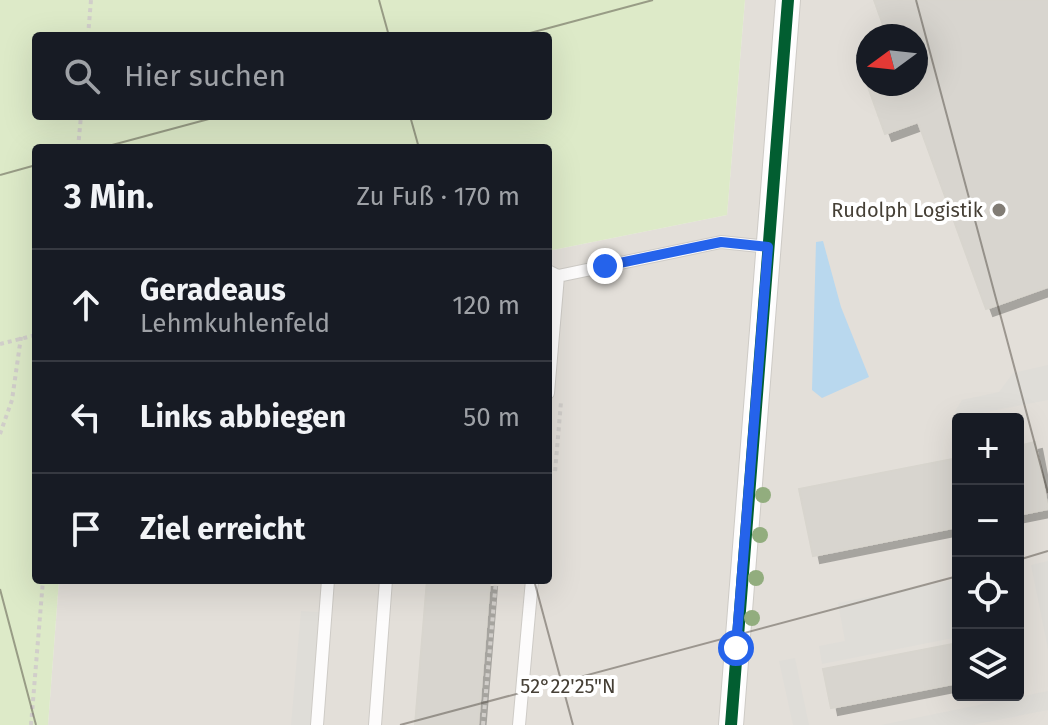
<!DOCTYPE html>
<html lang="de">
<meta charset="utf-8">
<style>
body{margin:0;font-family:"Fira Sans",sans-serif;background:#20242c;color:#f1f3f6}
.controls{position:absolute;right:24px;bottom:24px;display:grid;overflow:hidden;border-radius:8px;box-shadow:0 8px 32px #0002}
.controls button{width:72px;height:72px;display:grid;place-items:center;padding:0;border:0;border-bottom:2px solid #363941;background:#171b24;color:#f1f3f6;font:40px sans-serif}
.compass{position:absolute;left:856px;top:24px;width:72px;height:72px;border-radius:50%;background:#171b24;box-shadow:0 8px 32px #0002;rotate:255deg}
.stop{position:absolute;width:24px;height:24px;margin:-18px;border:6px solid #2563eb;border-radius:50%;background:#fff}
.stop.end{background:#2563eb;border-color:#fff;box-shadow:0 2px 8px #0008}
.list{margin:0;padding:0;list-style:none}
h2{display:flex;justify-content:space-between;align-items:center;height:104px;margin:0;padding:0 32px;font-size:34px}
h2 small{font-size:26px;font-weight:400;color:#9ea1a6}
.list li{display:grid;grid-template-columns:52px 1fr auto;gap:24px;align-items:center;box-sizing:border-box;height:112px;padding:0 32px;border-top:2px solid #363941}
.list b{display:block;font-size:30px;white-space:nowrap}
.list p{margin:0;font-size:26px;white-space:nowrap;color:#9ea1a6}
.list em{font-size:26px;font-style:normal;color:#9ea1a6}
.icon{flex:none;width:44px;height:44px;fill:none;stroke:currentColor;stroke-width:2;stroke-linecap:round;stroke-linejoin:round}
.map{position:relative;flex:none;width:1048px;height:725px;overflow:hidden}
.search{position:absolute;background:#171b24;box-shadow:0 8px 32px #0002;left:32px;top:32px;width:520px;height:88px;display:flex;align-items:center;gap:20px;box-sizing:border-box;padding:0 28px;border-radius:8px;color:#9ea1a6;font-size:30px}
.panel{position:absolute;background:#171b24;box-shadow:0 8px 32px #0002;left:32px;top:144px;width:520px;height:440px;border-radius:8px}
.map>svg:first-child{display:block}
.industrial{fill:#e3dfd9;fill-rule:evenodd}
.green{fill:#ddeac8;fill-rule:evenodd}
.parking{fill:#dfddd8}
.water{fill:#b9d8ee}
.building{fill:#d8d5cf;stroke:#d8d5ce;stroke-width:2;filter:url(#shadow)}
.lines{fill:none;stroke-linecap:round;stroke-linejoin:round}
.lane-casing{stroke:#cecbc6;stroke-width:14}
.street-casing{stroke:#cecbc6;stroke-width:26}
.path{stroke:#d1ceca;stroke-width:4;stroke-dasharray:4 4;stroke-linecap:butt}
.lane{stroke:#fdfcfc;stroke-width:12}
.street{stroke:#fdfcfc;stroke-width:24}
.bus-1-casing{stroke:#fff;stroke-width:18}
.bus-1{stroke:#025e31;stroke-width:12}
.tree{fill:#92ad7e}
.route{stroke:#2563eb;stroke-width:10}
.ticks{fill:none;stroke:#453f35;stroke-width:2;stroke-opacity:0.45}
.poi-dot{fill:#817c74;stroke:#fff;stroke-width:3}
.labels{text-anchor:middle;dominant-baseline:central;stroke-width:8;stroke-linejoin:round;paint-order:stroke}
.poi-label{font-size:20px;fill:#453f35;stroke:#fff;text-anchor:end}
.ticks-label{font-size:20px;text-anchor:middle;fill:#453f35;stroke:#fff;stroke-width:8;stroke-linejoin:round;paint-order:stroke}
</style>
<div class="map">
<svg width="1048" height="725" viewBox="0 0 1048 725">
<defs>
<filter id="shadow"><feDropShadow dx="7" dy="7" stdDeviation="0" flood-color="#0004"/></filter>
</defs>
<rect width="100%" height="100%" fill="#f0eee8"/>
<!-- industrial -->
<path class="industrial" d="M745,0H1048V725H48L59,580H548V251L727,215ZM868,36H916V84H868ZM958,419H1018V695H958Z"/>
<!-- green -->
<path class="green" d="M0,0H745L727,215L548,251V148H36V580H59L48,725H0ZM36,36H548V116H36Z"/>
<!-- parking -->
<path class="parking" d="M1048,365V400L961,417L954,413L962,400L999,392L1013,373Z
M1048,561V649L1031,565Z
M958,579V637L822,664L819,646L845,641L838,603Z
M301,611L319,612L310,725H291Z
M795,658L809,725H793L779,661Z
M1048,691V710L972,725H881Z"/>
<!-- water -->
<path class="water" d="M823,241L841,307L869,377L822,398L812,390L816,242Z"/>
<!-- building -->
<path class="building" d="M874,0H1048V287L986,309L918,122L885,134L867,84H916V36H887Z
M1035,442L1048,509L1018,515V446Z
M958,458V527L813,556L799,489Z
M427,580H490L478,725H415Z
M958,643V683L831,708L823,669Z"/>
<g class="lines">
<defs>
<path id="lane" d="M548,271L558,276L721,242L768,247
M548,393L558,276
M317,725L328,580
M375,725L386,580
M519,725L532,580"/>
<path id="street" d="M731,725L788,0"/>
</defs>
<!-- lane casing -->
<use href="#lane" class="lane-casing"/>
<!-- street casing -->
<use href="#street" class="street-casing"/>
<!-- path -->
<path class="path" d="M88,36L91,0
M78,148L81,116
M0,344L36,335
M0,434L12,400L21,337
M548,471L555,472L561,402
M31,725L43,580
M483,725L496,580"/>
<!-- lane -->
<use href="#lane" class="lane"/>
<!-- street -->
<use href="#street" class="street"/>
<defs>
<path id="bus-1" d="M731,725L788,0"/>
</defs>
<!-- bus-1 casing -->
<use href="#bus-1" class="bus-1-casing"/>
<!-- bus-1 -->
<use href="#bus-1" class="bus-1"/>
</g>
<!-- trees -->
<g class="tree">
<circle cx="763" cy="495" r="8"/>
<circle cx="760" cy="535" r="8"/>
<circle cx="756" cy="578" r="8"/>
<circle cx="752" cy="618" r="8"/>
</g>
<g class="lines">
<!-- route -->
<path class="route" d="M605,266L721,242L768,247L736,648"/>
</g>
<!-- ticks -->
<path class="ticks" d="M379,0L389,36M916,0L1048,493M519,36L653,0M410,116L419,148M101,148L220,116M0,175L36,165M1018,560L1048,551M534,580L573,725M0,589L36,725M400,725L958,576"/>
<!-- markers -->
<circle class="poi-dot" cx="999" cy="210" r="8"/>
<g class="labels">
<!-- poi labels -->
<g class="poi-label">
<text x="983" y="210">Rudolph Logistik</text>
</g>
</g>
<g class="ticks-label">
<text x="568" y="693">52°22'25"N</text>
</g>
</svg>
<div class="controls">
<button>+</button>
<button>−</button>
<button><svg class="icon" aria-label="locate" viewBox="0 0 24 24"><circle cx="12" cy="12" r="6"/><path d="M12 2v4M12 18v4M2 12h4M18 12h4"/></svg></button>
<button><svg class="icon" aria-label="layers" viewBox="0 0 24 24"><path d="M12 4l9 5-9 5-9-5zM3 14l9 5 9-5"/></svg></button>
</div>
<svg class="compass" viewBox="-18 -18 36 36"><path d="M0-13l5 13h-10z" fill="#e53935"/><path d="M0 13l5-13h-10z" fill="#9ea1a6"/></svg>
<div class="stop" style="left:736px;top:648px"></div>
<div class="stop end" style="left:605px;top:266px"></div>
<div class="search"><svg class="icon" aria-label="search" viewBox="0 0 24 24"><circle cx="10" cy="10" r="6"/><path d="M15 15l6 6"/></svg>Hier suchen</div>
<section class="panel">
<h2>3 Min.<small>Zu Fuß · 170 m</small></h2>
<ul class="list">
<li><svg class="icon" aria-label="ahead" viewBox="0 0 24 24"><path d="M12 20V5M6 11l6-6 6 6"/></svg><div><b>Geradeaus</b><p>Lehmkuhlenfeld</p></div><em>120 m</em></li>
<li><svg class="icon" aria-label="left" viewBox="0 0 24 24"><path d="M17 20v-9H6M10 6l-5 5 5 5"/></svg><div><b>Links abbiegen</b></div><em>50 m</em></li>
<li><svg class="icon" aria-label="arrive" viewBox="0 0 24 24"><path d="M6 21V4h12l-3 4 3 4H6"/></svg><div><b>Ziel erreicht</b></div></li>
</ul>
</section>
</div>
